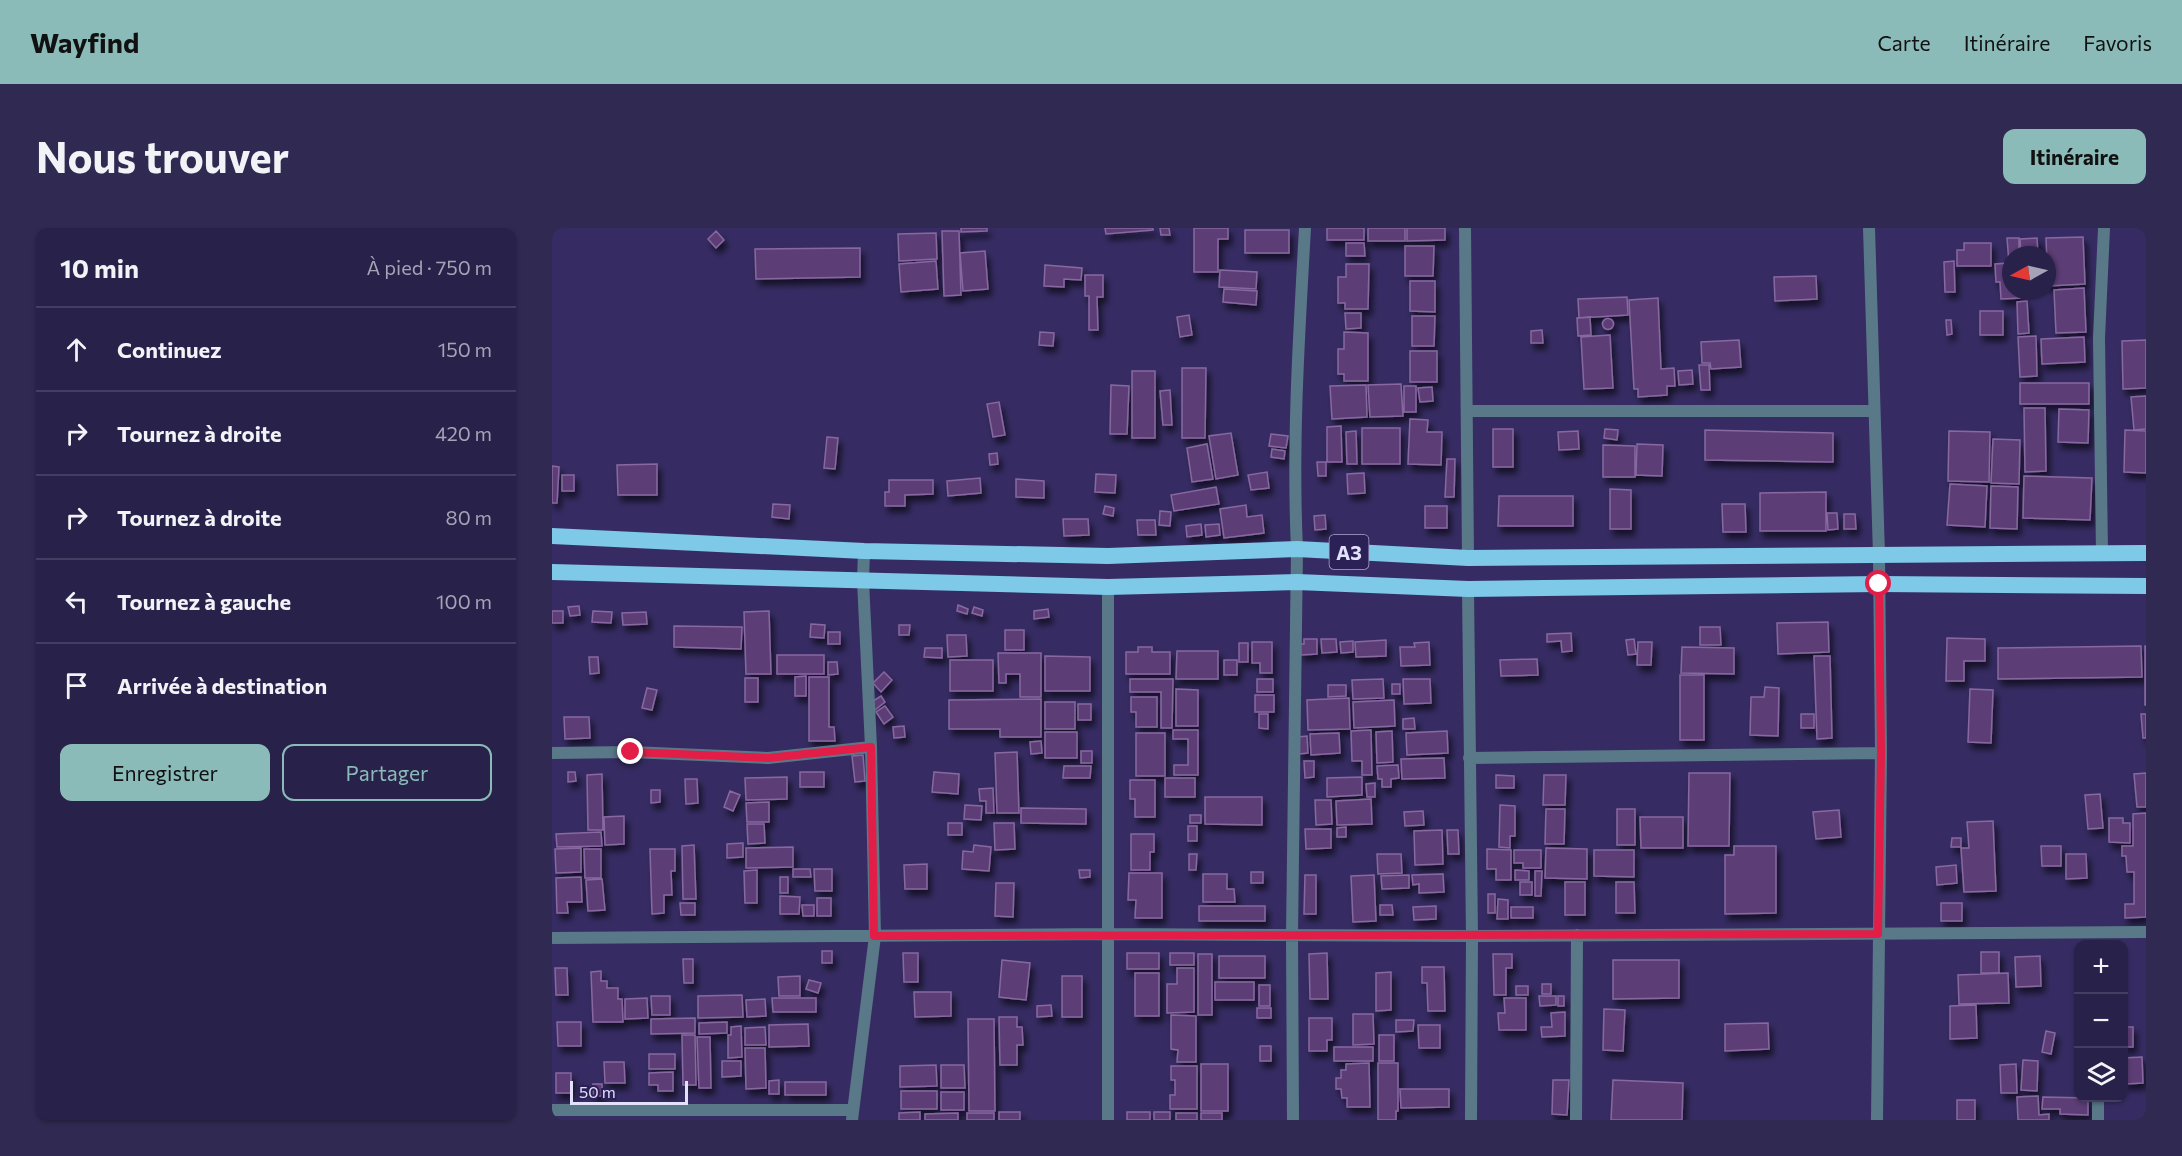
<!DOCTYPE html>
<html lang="fr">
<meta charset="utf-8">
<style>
body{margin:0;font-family:Commissioner,sans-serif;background:#302951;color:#f1f3f6}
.controls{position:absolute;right:18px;bottom:18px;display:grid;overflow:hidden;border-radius:12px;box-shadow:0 2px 4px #0004}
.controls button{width:54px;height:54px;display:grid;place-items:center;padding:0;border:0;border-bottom:2px solid #443e62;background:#28214a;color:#f1f3f6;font:30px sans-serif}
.compass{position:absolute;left:1450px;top:18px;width:54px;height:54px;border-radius:50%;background:#28214a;box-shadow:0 2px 4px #0004;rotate:262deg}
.scale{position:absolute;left:18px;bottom:15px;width:118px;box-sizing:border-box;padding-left:6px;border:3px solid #e3e2fd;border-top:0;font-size:16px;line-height:21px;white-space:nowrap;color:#e3e2fd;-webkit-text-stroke:4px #2c2157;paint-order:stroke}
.stop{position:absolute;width:18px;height:18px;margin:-14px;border:4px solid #e11d48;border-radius:50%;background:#fff}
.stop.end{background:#e11d48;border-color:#fff;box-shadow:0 2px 6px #0008}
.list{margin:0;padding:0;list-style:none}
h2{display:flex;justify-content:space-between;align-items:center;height:78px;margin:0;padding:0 24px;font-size:26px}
h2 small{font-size:20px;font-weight:400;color:#a5a3b5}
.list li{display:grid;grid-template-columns:39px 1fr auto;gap:18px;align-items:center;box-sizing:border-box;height:84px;padding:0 24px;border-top:2px solid #443e62}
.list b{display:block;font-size:22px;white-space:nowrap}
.list em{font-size:20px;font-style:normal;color:#a5a3b5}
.actions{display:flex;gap:12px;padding:18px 24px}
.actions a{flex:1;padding:14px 0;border:2px solid #8bbbb9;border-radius:12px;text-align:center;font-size:21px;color:#8bbbb9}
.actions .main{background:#8bbbb9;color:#111}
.icon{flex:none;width:33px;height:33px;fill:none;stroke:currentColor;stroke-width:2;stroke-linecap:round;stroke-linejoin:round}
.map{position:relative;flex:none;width:1594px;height:892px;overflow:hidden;border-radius:12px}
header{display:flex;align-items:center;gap:36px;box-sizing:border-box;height:84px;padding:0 30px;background:#8bbbb9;color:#111}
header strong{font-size:28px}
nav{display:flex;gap:33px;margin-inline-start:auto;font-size:21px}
.intro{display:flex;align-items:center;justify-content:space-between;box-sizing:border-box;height:144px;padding:0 36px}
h1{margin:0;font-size:42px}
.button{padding:15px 27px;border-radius:12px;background:#8bbbb9;color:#111;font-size:21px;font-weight:700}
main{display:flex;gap:36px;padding:0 36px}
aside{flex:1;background:#28214a;border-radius:12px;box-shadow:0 2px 4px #0004}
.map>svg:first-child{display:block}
.building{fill:#5c3e74;stroke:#8768a1;stroke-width:1.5;filter:url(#shadow)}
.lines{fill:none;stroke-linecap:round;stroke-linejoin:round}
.minor{stroke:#5a7988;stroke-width:12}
.trunk{stroke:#7ec8e8;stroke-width:16}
.route{stroke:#e11d48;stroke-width:8}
.labels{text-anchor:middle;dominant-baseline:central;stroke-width:6;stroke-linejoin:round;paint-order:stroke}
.shield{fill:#2c2157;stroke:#aca8cb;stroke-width:1.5}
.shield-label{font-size:20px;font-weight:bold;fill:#e3e2fd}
</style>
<header>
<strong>Wayfind</strong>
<nav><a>Carte</a><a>Itinéraire</a><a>Favoris</a></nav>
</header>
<div class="intro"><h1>Nous trouver</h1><a class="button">Itinéraire</a></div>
<main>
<aside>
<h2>10 min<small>À pied · 750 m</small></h2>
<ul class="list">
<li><svg class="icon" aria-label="ahead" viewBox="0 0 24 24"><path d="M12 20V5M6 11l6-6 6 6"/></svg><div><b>Continuez</b></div><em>150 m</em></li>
<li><svg class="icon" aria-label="right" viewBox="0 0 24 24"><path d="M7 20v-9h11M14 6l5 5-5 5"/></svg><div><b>Tournez à droite</b></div><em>420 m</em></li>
<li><svg class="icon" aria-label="right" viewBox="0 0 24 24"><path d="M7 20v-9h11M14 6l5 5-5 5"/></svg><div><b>Tournez à droite</b></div><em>80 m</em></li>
<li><svg class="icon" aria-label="left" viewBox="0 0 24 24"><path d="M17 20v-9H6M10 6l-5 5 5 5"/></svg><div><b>Tournez à gauche</b></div><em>100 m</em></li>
<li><svg class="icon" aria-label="arrive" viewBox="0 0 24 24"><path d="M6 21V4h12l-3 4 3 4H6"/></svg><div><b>Arrivée à destination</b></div></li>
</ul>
<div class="actions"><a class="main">Enregistrer</a><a>Partager</a></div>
</aside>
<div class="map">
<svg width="1594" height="892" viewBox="0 0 1594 892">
<defs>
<filter id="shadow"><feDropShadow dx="3.5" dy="6" stdDeviation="3" flood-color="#0009"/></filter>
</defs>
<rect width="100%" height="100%" fill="#362c63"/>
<!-- building -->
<path class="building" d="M409,0H435V3L409,4Z
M553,0H601V2L554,6Z
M608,0H617L618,7H609Z
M642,0H676V11H666V44H642Z
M775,0H812V12H775Z
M816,0H853V13H816Z
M855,0H893V12L855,13Z
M693,2H737V25H693Z
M164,3L172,12L164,20L156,11Z
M390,3H407L409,67L392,68Z
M384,5L385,31L347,33L346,6Z
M1531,9L1533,56L1496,58L1494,10Z
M1455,10H1467V27H1459V63H1469V70L1449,71L1448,54H1444L1443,36L1457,35Z
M1485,10L1486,27H1469L1468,11Z
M794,15H812L813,28H794Z
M1412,15H1439V38H1405V22H1412Z
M853,18H882L881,48H853Z
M308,20V49L204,51L203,21Z
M433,23L436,61L411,63L408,25Z
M384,33L386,61L349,64L347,36Z
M1402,33L1403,64H1393L1392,34Z
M794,36H817L816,81H793V75H786V49H794Z
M493,37L530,40L529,52L512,51V59L492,58Z
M668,42L705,44L704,61L667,59Z
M533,47H551V69H545L546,102H537V68H533Z
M1264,48L1265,71L1223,73L1222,49Z
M858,53H883V84L858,83Z
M1532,60L1534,104L1504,105L1502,62Z
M672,61L705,63L704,77L671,74Z
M1075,69L1076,87L1027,90L1026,71Z
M1106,70L1109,141L1122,140L1123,158H1115V167L1086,169V161H1082L1077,72Z
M1475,73L1477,105L1466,106L1465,74Z
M1428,83H1451V107H1428Z
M793,85H809V100L794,101Z
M637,87L640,107L628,109L625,89Z
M860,88H883L882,118H860Z
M1038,89L1039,107L1026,108L1025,90Z
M1050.5 96a5.5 5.5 0 1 1 11 0a5.5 5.5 0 1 1-11 0Z
M1394,92H1399L1400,106L1395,107Z
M990,102L991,115H979V103Z
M488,104L502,105L501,118L487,117Z
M792,104L816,105V153H792V146H786V121H792Z
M1058,107L1061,160L1032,161L1029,109Z
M1484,108L1485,148L1468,149L1466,109Z
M1532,109L1533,134L1490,136L1489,111Z
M1187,112L1189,139L1159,141L1158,135H1150L1149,114Z
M1594,112V160L1571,161L1570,113Z
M858,123H885V154H858Z
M1147,137H1157L1158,162H1149Z
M630,140H654L653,210H630Z
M1140,142L1141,156L1127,157L1126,143Z
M580,143H603V210H580Z
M1468,155H1537V176H1468Z
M849,156L851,188L818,189L816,157Z
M559,157L577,158L575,206H558Z
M814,157L815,189L780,191L778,158Z
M852,158H864V184H852Z
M880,159L881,173L868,174L866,160Z
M618,162L620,197H611L608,163Z
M1594,168V201L1582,202L1579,169Z
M447,174L453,207L441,209L435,176Z
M1472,180H1493L1494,243L1473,244Z
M1507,181L1537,182L1536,215L1506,214Z
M858,191L876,192L875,204H890L889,237L856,236Z
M789,198L790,234H775V199Z
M810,200H848V236H810Z
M941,201H961V239H941Z
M1053,201L1066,202L1065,212L1052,210Z
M1153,202L1281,205V234L1153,232Z
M1573,202L1594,203V245L1572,244Z
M804,203L805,236H795L794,204Z
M1026,203L1027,221L1007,222L1006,204Z
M1397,203L1438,204L1437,254L1396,253Z
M679,205L686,247L664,251L657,208Z
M719,206L736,208L734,220L717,218Z
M275,209L286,210L283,241L272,240Z
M1441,211L1468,212L1467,256L1439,255Z
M655,216L661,251L640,254L635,220Z
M1085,216L1111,217L1110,248L1084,247Z
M1051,217L1083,218V249H1051Z
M720,221L733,223L732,231L719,229Z
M445,225L446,236L438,237L437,226Z
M895,231H903L902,269H893Z
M765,234H774V248H766Z
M105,236V267H66L65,237Z
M0,238L7,239L5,275H0Z
M715,244L717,260L699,262L696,247Z
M812,245L813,265L796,266L795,246Z
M544,246L564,247L563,265L543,264Z
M10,247H22V263H10Z
M1472,248L1540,250L1538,292L1471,290Z
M428,250L429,265L396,268L395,253Z
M464,251L492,253V270L464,269Z
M337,252H381V266L353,267V278H333V264H337Z
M1398,256L1435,258L1433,299L1395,297Z
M1439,258L1466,259L1465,301L1438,300Z
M664,259L667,276L622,283L619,267Z
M1058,261L1079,262V301H1058Z
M1274,264V303H1208V265Z
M947,268H1021V298H946Z
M221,276L238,277L237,291L220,289Z
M1170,276H1193L1194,304H1171Z
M694,277L695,289L710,287L712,305L672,310L668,281Z
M553,278L562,280L561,288L551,286Z
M873,278H895V300H873Z
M608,283L619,284L618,298L607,297Z
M1275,285H1285L1286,301L1276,302Z
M1292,286H1303L1304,301H1292Z
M773,287L774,301L763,302L762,288Z
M511,291H536L537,307L512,308Z
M585,292H603L604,307H586Z
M649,296L650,307L635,309L634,298Z
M667,296L668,307L654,309L653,297Z
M406,377L416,381L415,386L405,383Z
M27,378L28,387L18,388L16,379Z
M422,379L431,382L430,388L420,385Z
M496,381L497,389L482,391V383Z
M0,383H11V395H0Z
M41,383L60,384L59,395L40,394Z
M217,383L219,446H194L192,384Z
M94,384L95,396L71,397L70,385Z
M1276,394L1277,424L1226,426L1225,395Z
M259,396L273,397L272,410L258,409Z
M347,397H358L357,407H347Z
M122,398L190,399L189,421L122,419Z
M1148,399H1168L1169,417H1148Z
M453,402H472V422H453Z
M276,404H288V416H276Z
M1019,405L1020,423L1010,424L1009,413L995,414V406Z
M395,407H414L415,428L396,429Z
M1395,410L1433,411V433H1412V453H1394Z
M752,411H765V426L749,427L748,416H752Z
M769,411H784L785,424L770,425Z
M1082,411L1084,426L1076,427L1074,412Z
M834,412V428L804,429L803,414Z
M801,413V424L789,425L788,414Z
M700,414H720V445H708V435H700Z
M877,414L878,437L849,438L848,419H863L862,415Z
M1086,414H1100L1099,437H1085Z
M687,415H696V434H687Z
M1589,418L1590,449L1446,451V420Z
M1593,418H1594V477H1593Z
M586,419H600V424H618V446H574V424H586Z
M1130,419L1182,420V446L1129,445Z
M373,420H390V430L372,429Z
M625,423H666V451H624Z
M446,425H489V469H468V446H454V455H447Z
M225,427H272V446H225Z
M493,428L538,429V463H493Z
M1262,428H1278L1280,510L1265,511Z
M37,429H46L47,445L38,446Z
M985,431L986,447L949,448L948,432Z
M398,432H441V463H398Z
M672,432H685V447H672Z
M276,434H285L286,446L276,447Z
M332,444L340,452L329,464L321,455Z
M1128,447H1152V512H1128Z
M254,448V468H243V449Z
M257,449H277V499H282L283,513H257Z
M193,450H206V474H193Z
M578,451H621L620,500H609V464H578Z
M705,451H721V464H705Z
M831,451L832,470L801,471L800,452Z
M851,451H878L879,475L852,476Z
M840,456H848V466H840Z
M776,457H794V468L776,469Z
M1213,459L1227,460L1226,508L1198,507L1199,469H1212Z
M95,460L105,462L100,482L90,480Z
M624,461L646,462V498H624Z
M1418,461L1441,462L1439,515L1416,514Z
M703,467H722V484H703Z
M329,468L333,474L323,482L318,475Z
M579,469H605V499H584V484H579Z
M797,470L798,501L756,502L755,472Z
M489,471V509H448V501H397V472Z
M842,472L843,498L802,500L801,474Z
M493,474H523V501H493Z
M526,476H539V492H526Z
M333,478L341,489L332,496L324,484Z
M707,486H716V501L707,500Z
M1249,486H1262V500H1249Z
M1589,486H1594V510H1591Z
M12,489H37L38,510L13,511Z
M862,490L863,501H851V491Z
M352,498L353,509L342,510L341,499Z
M621,502H646V547H622V537H636V511H621Z
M819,502L820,547H810V533H800L799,503Z
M840,503L841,534L825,535L824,504Z
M895,503L896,525L855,527L854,505Z
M493,504H525V530H493Z
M584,505H613V548H584Z
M787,505L788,525L759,527L758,506Z
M755,508L756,525L747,526L746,509Z
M489,513L490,525L479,526L478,514Z
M529,523H540V535H529Z
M465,524L467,585H445L443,525Z
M311,527L313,553L303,554L300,528Z
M892,530L893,550L850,551L849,531Z
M752,533H762V549L753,550Z
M846,537L847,550L839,551V559H830V551H826L825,538Z
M512,538H539L538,550H511Z
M16,544H23L24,553L16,554Z
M248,544H272V559H248Z
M382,544L407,546L406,566L380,564Z
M1137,545H1178L1177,618H1136Z
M1594,545V579H1585L1582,546Z
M50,546L51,602H36L35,547Z
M944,547L962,548V560H944Z
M992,547H1014L1013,577H991Z
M235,549V571L194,572L193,550Z
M810,549V567L775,569V550Z
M613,550H643V569H613Z
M133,551H145L146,575L134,576Z
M578,552H603V589H583V571H578Z
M823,555V569H815L814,556Z
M441,560L442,585H434V573H428L427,561Z
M99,562H108V574L99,575Z
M178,563L188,567L181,583L172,579Z
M1548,566L1551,600L1536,601L1533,567Z
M653,569H710V597L653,596Z
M819,571L820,596L785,597L784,573Z
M763,572H779L780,596L764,597Z
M217,574V594H195L194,575Z
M413,577L430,578L429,592L412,591Z
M948,577L963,578V608H958V620L947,619Z
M469,580L534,581V596L469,595Z
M994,581H1013L1012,616H993Z
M1065,581H1083V617H1065Z
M1287,582L1289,609L1264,611L1261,584Z
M871,583L872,597L853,598L852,584Z
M1594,585V689L1573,690V676H1582V644H1575L1574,628H1570V618H1581V586Z
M638,587H649V595H638Z
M72,588V616L53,617L52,589Z
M1088,589H1131V620H1089Z
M1557,590H1571V595H1578V615L1557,614Z
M1441,593L1444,663L1412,664L1409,620H1417L1415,594Z
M396,595H410V607H396Z
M442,595H462L463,621L443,622Z
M195,596H212L213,615L196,616Z
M636,598H645V613H636Z
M794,599V609H785V600Z
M753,601H779V620L754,621Z
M890,602L891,636L863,637L862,603Z
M895,602H906L907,626H896Z
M49,604L50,618L5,619L4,606Z
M579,606H602V624H598V642H579Z
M1400,610H1409V619H1399Z
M191,615V629L175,630V616Z
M142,617L144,671H131L130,618Z
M422,617L439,619L437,643L410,641L411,623L421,624Z
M1182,618H1224V685L1173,686V627H1182Z
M1489,618H1509V638H1490Z
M241,619V639L194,640V620Z
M29,620V644L4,645L3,621Z
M994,620L1035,621V651L993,650Z
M32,621H49V650H33Z
M98,621H123V643H119L120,667H112V685L100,686Z
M935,621L959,622V652H944V641H935Z
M962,622H989V640H971V635H962Z
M1042,622H1082V649L1042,648Z
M637,626H645L644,642H637Z
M825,626H849L850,645L826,646Z
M1514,626H1534L1535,650L1514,651Z
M375,636V661H353L352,637Z
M1404,637L1405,655L1385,657L1384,639Z
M241,641H258L259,649H241Z
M262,641H280V663H263Z
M205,642V675H193L192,643Z
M527,642H538V649L528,650Z
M963,642L977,643V652H963Z
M983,643H990L989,668H983Z
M699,644H711V655H699Z
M577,645H610V690H583L584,672H576Z
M651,646H675V661H682L683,674H651Z
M891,646L892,664L867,665V656L861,657L860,647Z
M753,647H764V686H752Z
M822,647L824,693L801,694L799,648Z
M857,647V660L830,661L829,648Z
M29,649L30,674H15L16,685H5L4,650Z
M228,649H236V665H228Z
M50,651L53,682L36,683L34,652Z
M968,654H980V667H968Z
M1013,654H1033V687H1013Z
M1064,654H1082L1083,685H1064Z
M444,655H462L461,689L443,688Z
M936,666H943V685H936Z
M228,668L248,669L247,686H228Z
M265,670H279V688H265Z
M946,671L956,672V691H945Z
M128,675H143V687H129Z
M1389,675H1410V693H1389Z
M250,677H262V688H251Z
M828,677H840L841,687H828Z
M647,678H713V693H647Z
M884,678V691L862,692L861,679Z
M959,679H981V690H959Z
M270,723H280V735H270Z
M1429,724H1447V745H1429Z
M351,725H366V754H352Z
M575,725H607V741H575Z
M618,725H642V737H618Z
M775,725L776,771H758L757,726Z
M646,726H660V787H646Z
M941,726H960V740H954V767H942Z
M667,728H713V750H667Z
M1488,728L1489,758L1464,759L1463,729Z
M131,731H141V755H132Z
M450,732L478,735L474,772L447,769Z
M1061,732H1127V770L1061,771Z
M870,739H892L893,783H876L875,755H870Z
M3,740H15L16,767H4Z
M625,740H642V784L615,785V756H625Z
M49,743V753H55V760H66V771H70L71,794H41L39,744Z
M839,744V782L824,783V745Z
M583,745H607V788H583Z
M1456,745L1457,775L1407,776L1406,747Z
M248,748V768H227L226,749Z
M510,748H530V789H510Z
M257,752L269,755L266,765L254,761Z
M663,754H702V772H663Z
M990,756H999V766H990Z
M707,757H718V778H707Z
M964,758H976V767H964Z
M362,764H399V788L363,789Z
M190,767L191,789L146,790V768Z
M99,768H118V787H100Z
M987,768H1004V777L988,778Z
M1006,768H1012V778H1006Z
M95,770L96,790L73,791V771Z
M220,770H264V784H221Z
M952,770H974V802H947L946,785H953Z
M213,771L214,788L195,789L194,772Z
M499,777L500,788L485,789V778Z
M1424,777L1425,810L1398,811V778Z
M705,780H719V790H705Z
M1052,781L1073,782L1071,823L1051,822Z
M1013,784V808L990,809L989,799H1000L999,785Z
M801,786H821L822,816L801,817Z
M619,787L644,788V834H625L626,822L619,821Z
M447,789H465V799H470L471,817H465V837H448Z
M143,790V805L99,806V791Z
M757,790H780V812H775V823H757Z
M416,791H442L443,883H417Z
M844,792H862L861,803L844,804Z
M5,794H29V818H6Z
M175,794V805L147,806V795Z
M1216,795L1217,821L1173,823V796Z
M256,796L257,818L217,819V797Z
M866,797H888V820H867Z
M189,798L190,829L176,830V807H179V799Z
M213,799L214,817H193V800Z
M1572,799H1581V819H1572Z
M1494,803L1503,805L1499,826L1490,824Z
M130,807H143L144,857H131Z
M827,807H842V833H827Z
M145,809H158L159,860H147Z
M708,818H719V833H708Z
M782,819H821V833H782Z
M193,820H213L214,860L194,861Z
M97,826H123V841H97Z
M1590,829L1591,855L1573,856L1572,830Z
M1471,832L1486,833L1485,863L1469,862Z
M170,833H189V848L170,849Z
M52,834H72L73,855H53Z
M817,835L818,879H795V870H790L789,861H784V850H789V842H794V836Z
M826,835H846V883H844V892H826Z
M649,836H676V883H649Z
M1464,836L1465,865H1449L1448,837Z
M384,837L385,858L348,859V838Z
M389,837H412L413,860H389Z
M619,838H645V881H618V867H623V852H619Z
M121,844V863H106V857H97V845Z
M4,845H19V865H4Z
M227,852V866H217V853Z
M1001,852H1017L1015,887L1000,886Z
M1061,852L1131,855L1130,892H1059Z
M233,854H274V867H233Z
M41,856H50V868H41Z
M848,861H897V879L849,880Z
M349,863H385V881H349Z
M389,864H412V882H389Z
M1486,868L1487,887L1497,886V892H1466L1465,869Z
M1491,869L1536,870V887L1508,886V881H1490Z
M1405,872H1423V892H1405Z
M368,884V892H347V885Z
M447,884H468V892H447Z
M575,884H598V892H575Z
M602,884H618V892H602Z
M406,885V892H373V886Z
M415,885H442V892H415Z
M624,885H645V892H624Z
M649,885H670V892H649Z"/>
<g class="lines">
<!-- minor -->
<path class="minor" d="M913,0L916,330
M1317,0L1327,327L1329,525L1325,892
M915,183H1322
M1550,325L1547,110L1552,0
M916,361L920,708L919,892
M0,525L79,524L216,530L319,519
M917,530L1329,525
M0,710L555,706L920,708L1594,704
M0,882H301
M300,892L323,708L319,519L311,353L312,323
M556,892V359
M741,892L740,706L745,321C740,214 747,107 753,0
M1024,892L1025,707
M1546,892V870"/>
<!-- trunk -->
<path class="trunk" d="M0,308L312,323L556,328L745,321L916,330L1594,325
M0,344L556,359L745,354L916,361L1327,356L1594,358"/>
</g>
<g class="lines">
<!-- route -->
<path class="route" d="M79,524L216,530L319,519L322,708C657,705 992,707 1326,706L1329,525L1327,356"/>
</g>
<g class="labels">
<!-- shield labels -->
<rect class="shield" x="777.5" y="307" width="39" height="34" rx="4.5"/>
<g class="shield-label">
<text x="797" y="324">A3</text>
</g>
</g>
</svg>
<div class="controls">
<button>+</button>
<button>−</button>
<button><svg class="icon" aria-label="layers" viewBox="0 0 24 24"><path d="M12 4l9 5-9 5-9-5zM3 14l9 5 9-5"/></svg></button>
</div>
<svg class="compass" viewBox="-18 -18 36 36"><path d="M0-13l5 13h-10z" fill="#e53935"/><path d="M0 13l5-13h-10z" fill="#a5a3b5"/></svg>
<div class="scale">50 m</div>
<div class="stop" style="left:1327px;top:356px"></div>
<div class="stop end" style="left:79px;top:524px"></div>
</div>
</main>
